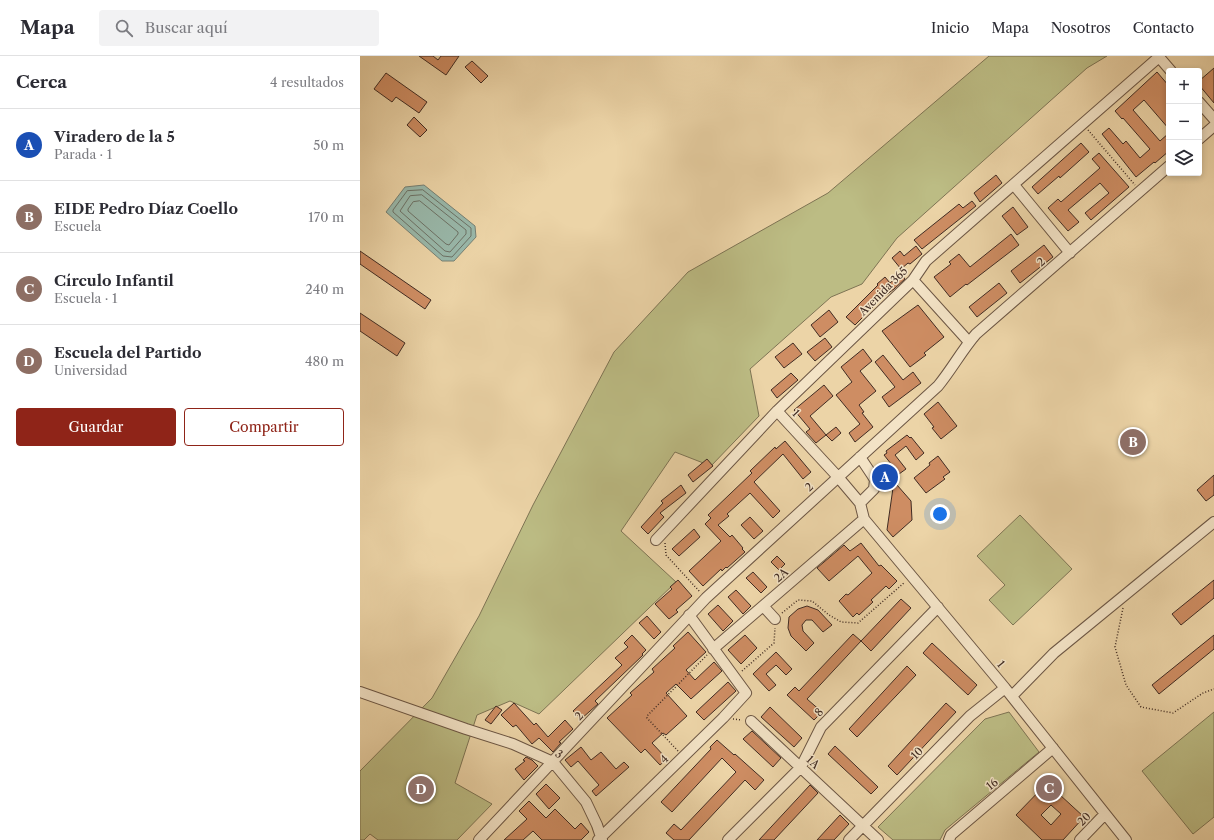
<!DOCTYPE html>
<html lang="es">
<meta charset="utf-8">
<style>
body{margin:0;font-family:"Libre Caslon Text",serif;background:#f2f2f3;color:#2b2b33}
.controls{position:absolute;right:12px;top:12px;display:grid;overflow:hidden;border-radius:4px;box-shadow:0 2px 6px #0003}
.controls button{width:36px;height:36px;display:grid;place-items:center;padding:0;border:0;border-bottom:1px solid #e1e1e2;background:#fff;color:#2b2b33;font:20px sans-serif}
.you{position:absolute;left:580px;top:458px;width:14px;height:14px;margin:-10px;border:3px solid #fff;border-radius:50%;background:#1a73e8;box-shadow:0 0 0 6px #1a73e833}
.badge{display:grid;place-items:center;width:26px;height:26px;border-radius:50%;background:#8f2418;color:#fff;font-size:13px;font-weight:700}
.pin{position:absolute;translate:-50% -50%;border:2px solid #fff;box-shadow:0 1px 4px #0006}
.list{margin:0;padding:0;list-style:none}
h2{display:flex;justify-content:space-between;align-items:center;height:52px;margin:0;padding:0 16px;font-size:17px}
h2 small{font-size:13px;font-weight:400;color:#7c7c81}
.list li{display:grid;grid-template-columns:26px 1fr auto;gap:12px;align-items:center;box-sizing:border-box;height:72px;padding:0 16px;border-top:1px solid #e1e1e2}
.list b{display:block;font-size:15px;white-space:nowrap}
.list p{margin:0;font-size:13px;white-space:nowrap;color:#7c7c81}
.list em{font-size:13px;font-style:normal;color:#7c7c81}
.actions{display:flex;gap:8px;padding:12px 16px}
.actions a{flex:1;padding:9px 0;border:1px solid #8f2418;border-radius:4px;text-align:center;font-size:14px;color:#8f2418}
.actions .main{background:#8f2418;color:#fff}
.icon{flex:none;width:22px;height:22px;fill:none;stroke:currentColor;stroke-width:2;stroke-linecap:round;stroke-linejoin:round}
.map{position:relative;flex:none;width:854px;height:784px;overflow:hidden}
header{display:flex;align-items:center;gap:24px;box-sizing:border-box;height:56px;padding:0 20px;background:#fff;border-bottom:1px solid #e1e1e2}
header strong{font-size:19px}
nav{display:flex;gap:22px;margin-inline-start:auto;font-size:14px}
.search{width:280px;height:36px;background:#f2f2f3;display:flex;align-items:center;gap:10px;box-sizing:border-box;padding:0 14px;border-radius:4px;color:#7c7c81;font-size:15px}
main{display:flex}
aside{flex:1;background:#fff}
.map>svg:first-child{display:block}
.green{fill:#bcbc84;stroke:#7e7454}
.water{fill:#99b8aa;stroke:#768074}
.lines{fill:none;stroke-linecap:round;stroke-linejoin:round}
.shore{stroke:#6d7266;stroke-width:1}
.building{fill:#ce8d63;stroke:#412c23;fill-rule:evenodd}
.minor-casing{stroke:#6c5644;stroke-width:12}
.path{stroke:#412c23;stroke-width:1.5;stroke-dasharray:1 2;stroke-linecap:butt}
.minor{stroke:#f3e3c6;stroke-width:10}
.labels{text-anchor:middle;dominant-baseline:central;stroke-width:3;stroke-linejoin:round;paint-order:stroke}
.street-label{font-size:11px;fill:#412c23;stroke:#f3e3c6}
</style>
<header>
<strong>Mapa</strong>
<div class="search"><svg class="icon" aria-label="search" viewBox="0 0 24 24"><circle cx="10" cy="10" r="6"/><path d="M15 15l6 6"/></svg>Buscar aquí</div>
<nav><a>Inicio</a><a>Mapa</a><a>Nosotros</a><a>Contacto</a></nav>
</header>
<main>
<aside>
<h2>Cerca<small>4 resultados</small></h2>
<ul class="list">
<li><span class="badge" style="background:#1a4fb4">A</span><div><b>Viradero de la 5</b><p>Parada · 1</p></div><em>50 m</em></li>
<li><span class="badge" style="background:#8d6e63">B</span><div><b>EIDE Pedro Díaz Coello</b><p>Escuela</p></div><em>170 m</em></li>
<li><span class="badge" style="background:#8d6e63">C</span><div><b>Círculo Infantil</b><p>Escuela · 1</p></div><em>240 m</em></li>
<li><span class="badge" style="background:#8d6e63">D</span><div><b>Escuela del Partido</b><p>Universidad</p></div><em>480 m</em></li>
</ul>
<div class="actions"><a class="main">Guardar</a><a>Compartir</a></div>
</aside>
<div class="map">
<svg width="854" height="784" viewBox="0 0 854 784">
<rect width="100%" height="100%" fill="#ecd4a7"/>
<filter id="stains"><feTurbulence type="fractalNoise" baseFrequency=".005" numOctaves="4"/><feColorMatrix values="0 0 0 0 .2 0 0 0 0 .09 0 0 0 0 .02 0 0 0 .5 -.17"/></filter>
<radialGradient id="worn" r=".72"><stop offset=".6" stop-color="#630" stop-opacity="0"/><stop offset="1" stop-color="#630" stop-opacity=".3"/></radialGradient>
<!-- green -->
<path class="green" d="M629,0H747L727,12L537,182L502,228L471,241L390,313L399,360L351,410L315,396L261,475L316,526L179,658L150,645L117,659L95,727L132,748L97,784H18L10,778L4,784H0V715L72,642L119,560L173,449L254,296L328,216L468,137Z
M660,459L712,513L653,569L629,544L645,529L617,500Z
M649,656L679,696L585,774L580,784H533L518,771L625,663Z
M854,656V761L833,778L782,715Z"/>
<!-- water -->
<path class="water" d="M64,129L115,170L116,181L94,205H82L26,156L45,131Z"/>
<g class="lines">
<!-- shore -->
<path class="shore" d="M63,134L111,172V180L92,201L83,200L33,156V154L47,135Z
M62,139L106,174V178L90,196L85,195L40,155L50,140Z
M60,145L98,176V178L89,189L86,188L48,155V153L53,146Z"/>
</g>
<!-- building -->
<path class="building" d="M59,0H73L78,4L81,0H99L86,19Z
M112,5L128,20L121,27L105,11Z
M854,12V47L839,29V25Z
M797,16L809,30V73L784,44L773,54L800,85L809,77V95L795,107L794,106L776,121L742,78L749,72L763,88L766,85L780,102L790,93L763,62L762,63L755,55Z
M26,17L67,46L59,57L36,41L32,46L14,33Z
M54,61L67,74L60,81L47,69Z
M721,87L729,96L700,122L699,120L678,138L672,131Z
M739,97L769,131L731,164L725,157L749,137L740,127L708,154L719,166L708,175L688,152L698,143L701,146L740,112L732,103Z
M636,119L642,127L620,146L614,137Z
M612,145L616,150L562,193L554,184L599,148L603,152Z
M653,151L668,171L657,179L642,160Z
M651,178L659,189L607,229L606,228L590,241L574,221L591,208L589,206L599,198L610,211Z
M684,189L693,201L660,227L651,215Z
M556,190L562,198L550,208L548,207L541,213L532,202L540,195L544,200Z
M0,195L71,244L65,253L0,208Z
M541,218L545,223L534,233L522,242L495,269L486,261L518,229L517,228L525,221L530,227Z
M639,227L647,237L617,261L609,251Z
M558,249L584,281L564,297L566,299L550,311L522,275Z
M469,254L478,266L460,281L451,269Z
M0,257L45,287L37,300L0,275Z
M465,282L472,291L455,305L447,296Z
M433,287L442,298L424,312L415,301Z
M503,293L512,305L500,315L516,335L499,349L504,356L502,357L513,371L495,386L489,377L500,368L476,339L492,326L481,311Z
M523,299L543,324L553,316L561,327L529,351L522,341L535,331L515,306Z
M431,317L438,324L417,342L411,334Z
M464,329L473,340L450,360L466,379L456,387L446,376L450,373L434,354Z
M578,346L597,370L581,383L572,372L574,371L564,358Z
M476,371L481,377L472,385L466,379Z
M547,379L550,382L551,381L564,397L556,404L546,390L535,399L546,413L539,418L524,399L527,397L526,395Z
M425,385L451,416L443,423L423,398L394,426L420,455L413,462L390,437L367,458L369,460L358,469L370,481L372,479L383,492L382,493L385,496L367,512L366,511L362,515L361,513L343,530L329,515L361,485L345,468L351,462L348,459L392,417L390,415L415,391L416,393Z
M578,400L590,416L583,421L585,423L566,437L554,422L570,409L569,407Z
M347,403L353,410L333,426L328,419Z
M854,419V439L846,445L837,434Z
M321,429L326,437L300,457L304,461L288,478L281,471L303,447L301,445Z
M537,429L551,445L552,464L533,481L527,474L533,432Z
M390,461L403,475L394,483L381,469Z
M334,473L340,481L319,500L312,493Z
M501,487L519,510L521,509L537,525L529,533L526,530L511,544L513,546L499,559L497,557L493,561L479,545L486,538L488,539L512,517L498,500L469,525L457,512L484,489L490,495Z
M417,500L425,508L419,514L411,506Z
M393,516L407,531L401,537L386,522Z
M318,524L332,540L316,554L318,556L309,563L295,548L312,533L310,531Z
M854,524V542L821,569L812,558Z
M376,534L391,550L383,558L368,541Z
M541,543L551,552L511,595L501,585Z
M358,549L373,565L363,575L348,558Z
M447,550L458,554L472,569L463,576L452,564H446L442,569L443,575L454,587L446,595L431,580L428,572L429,561L438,553Z
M287,560L301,576L294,583L279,567Z
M328,576L346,596L326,614L335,624L354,606L362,615L331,643L316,628L306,637L327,660L306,679L303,677L292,687L307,703L300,709L285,693L281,697L247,662L272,639L270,637L294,616L292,613L315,592L313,590Z
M493,578L501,585L447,643L462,656L454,664L427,639L435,631L439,635Z
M272,579L286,594L282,598L283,599L235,645L238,648L221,663L213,655L262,609L255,602L268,591L264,587Z
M385,579L397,592L381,608L368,594Z
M854,579V593L799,638L792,629Z
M572,587L617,629L608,639L563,597Z
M416,596L432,613L426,619L416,609L406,618L416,629L409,635L393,618Z
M547,610L556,619L497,681L489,673Z
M368,626L376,635L344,664L336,656Z
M154,647L174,669L176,667L188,681L205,664L213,673L199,686L201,687L193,696L179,682L172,688L156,669L153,671L141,659Z
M586,647L596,656L537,719L528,710Z
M136,650L142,654L131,668L125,664Z
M410,651L442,682L434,691L401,661Z
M392,675L421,702L413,711L383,683Z
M357,684L374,699L375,698L404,724L395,734L385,724L329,784H314L306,777L314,768L321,774L376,716L362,702L312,756L301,746L351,693L350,691Z
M475,690L518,731L511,738L468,698Z
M221,691L231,704L241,696L256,713L264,706L269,711L236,740L232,735L239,729L218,705L211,711L205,704Z
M166,701L172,704L178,710L164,724L155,713L165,705L163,704Z
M687,727L724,761L703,784H682L656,759ZM691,749L701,758L691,769L681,759Z
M186,728L200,742L189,753L176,738Z
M450,729L458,737L414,784H399Z
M169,745L186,762L195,753L215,773L221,767L229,776L221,784H182L173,775L163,784H144L167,763L159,755Z
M480,759L489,768L474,784H457Z"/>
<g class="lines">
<defs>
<path id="minor" d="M839,46L854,63
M839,83L854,70
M654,129L710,197
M553,224L609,286
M417,355L478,421L500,447L504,463L645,632L766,784
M500,401L512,419L515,424L514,433L500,447
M296,484L417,355L553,224L566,205L799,1L811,15
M403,550L415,563
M353,593L504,463
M0,636L106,673L153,688L193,706L226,746L237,769L242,784
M652,640L694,597L854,466
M391,665L518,784
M119,784L346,542L578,330C592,313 602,294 616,278L809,110
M238,784L363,662L386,637L329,559
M368,784L441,711L461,671L578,551
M489,784L610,660L645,632
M589,784L591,779L693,692
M720,784L745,758"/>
</defs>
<!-- minor casing -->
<use href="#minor" class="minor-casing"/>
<!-- path -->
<path class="path" d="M728,74L775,129
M305,487L306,499L340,536
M763,552L755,591L766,629L781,651L813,657L843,637L854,633
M422,557L438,544L452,545L469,559L481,566L498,567L545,526
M382,615L414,587L415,572
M373,663L382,664
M318,695L287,662V660L347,599"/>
<!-- minor -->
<use href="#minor" class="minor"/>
</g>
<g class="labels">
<!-- street labels -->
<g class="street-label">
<text transform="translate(681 206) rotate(-41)">2</text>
<text transform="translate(523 235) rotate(-45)">Avenida 365</text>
<text transform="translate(436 357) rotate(47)">1</text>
<text transform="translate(449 431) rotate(-43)">2</text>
<text transform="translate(421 519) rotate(-41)">2A</text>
<text transform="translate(641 608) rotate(50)">1</text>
<text transform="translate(459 656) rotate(-46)">8</text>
<text transform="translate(219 660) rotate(-47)">2</text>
<text transform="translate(557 697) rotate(-46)">10</text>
<text transform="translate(199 698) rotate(38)">3</text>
<text transform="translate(304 703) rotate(-44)">4</text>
<text transform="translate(453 706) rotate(43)">1A</text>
<text transform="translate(632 728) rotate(-40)">16</text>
<text transform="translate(724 763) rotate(-46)">20</text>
</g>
</g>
<rect width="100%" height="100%" filter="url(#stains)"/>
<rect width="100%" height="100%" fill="url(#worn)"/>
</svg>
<div class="controls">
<button>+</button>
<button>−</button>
<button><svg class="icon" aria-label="layers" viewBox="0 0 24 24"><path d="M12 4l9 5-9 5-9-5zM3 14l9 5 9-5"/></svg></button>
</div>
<div class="you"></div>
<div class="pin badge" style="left:525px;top:421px;background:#1a4fb4">A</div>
<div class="pin badge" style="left:773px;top:386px;background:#8d6e63">B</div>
<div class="pin badge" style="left:689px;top:732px;background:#8d6e63">C</div>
<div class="pin badge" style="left:61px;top:733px;background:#8d6e63">D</div>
</div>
</main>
